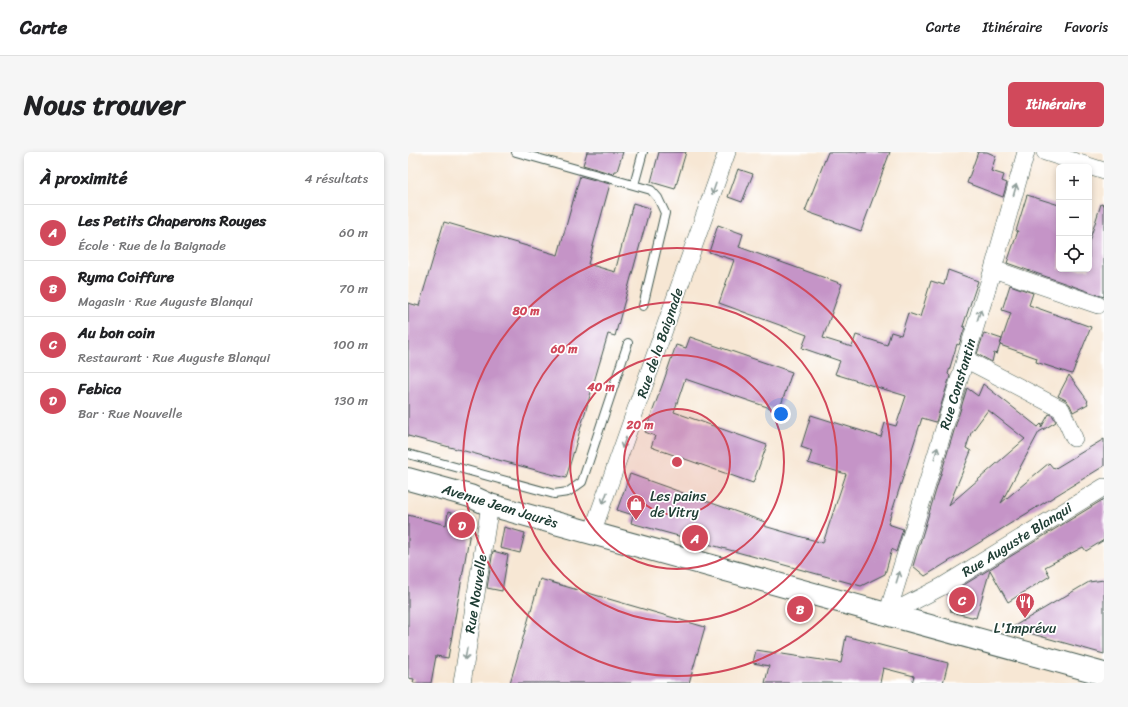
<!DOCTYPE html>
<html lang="fr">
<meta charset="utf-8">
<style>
body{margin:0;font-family:Sriracha,sans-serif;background:#f6f6f6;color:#202124}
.controls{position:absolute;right:12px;top:12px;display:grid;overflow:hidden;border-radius:6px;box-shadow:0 2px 6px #0003}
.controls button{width:36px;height:36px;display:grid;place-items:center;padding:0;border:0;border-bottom:1px solid #e0e0e0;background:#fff;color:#202124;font:20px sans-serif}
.you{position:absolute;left:373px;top:262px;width:14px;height:14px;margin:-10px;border:3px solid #fff;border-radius:50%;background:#1a73e8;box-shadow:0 0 0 6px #1a73e833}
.badge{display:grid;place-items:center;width:26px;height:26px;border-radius:50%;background:#d1495b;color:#fff;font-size:13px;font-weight:700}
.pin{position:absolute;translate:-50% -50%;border:2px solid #fff;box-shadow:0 1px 4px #0006}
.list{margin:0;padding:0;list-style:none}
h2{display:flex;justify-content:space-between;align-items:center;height:52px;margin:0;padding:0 16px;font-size:17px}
h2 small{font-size:13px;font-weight:400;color:#757577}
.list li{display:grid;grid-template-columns:26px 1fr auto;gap:12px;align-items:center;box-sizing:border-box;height:56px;padding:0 16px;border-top:1px solid #e0e0e0}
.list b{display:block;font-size:15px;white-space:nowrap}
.list p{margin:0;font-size:13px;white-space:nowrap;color:#757577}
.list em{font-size:13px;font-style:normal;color:#757577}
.icon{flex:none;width:22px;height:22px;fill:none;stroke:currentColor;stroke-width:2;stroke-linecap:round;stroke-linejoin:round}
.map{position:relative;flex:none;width:696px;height:531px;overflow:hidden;border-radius:6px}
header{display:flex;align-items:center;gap:24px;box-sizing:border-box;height:56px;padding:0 20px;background:#fff;border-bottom:1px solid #e0e0e0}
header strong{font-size:19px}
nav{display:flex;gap:22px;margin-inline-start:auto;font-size:14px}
.intro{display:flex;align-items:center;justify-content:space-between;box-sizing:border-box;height:96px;padding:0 24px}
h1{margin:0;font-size:28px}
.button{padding:10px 18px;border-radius:6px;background:#d1495b;color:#fff;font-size:14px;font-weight:700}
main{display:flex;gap:24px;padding:0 24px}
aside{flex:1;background:#fff;border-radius:6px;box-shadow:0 2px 6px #0003}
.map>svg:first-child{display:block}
.building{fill:#c594c7;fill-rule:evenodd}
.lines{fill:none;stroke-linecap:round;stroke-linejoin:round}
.lane-casing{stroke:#3f564c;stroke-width:10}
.street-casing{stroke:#3f564c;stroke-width:18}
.secondary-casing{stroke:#3f564c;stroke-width:24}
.lane{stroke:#fff;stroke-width:8}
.street{stroke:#fff;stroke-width:17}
.secondary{stroke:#fff;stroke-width:22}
.oneway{stroke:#8f9e9a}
.ring{fill:none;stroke:#d1495b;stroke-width:2}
.labels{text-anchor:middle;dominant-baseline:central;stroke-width:3.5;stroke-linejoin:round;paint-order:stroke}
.street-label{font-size:14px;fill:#1f3d34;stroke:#fff}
.poi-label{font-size:14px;fill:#1f3d34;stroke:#fff;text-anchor:start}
.centre{fill:#d1495b;stroke:#fff;stroke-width:2}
.ring-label{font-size:12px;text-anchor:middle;font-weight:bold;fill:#d1495b;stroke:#fff;stroke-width:3.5;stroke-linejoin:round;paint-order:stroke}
</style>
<header>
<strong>Carte</strong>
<nav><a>Carte</a><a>Itinéraire</a><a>Favoris</a></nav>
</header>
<div class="intro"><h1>Nous trouver</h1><a class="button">Itinéraire</a></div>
<main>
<aside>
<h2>À proximité<small>4 résultats</small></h2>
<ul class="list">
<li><span class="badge">A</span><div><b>Les Petits Chaperons Rouges</b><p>École · Rue de la Baignade</p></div><em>60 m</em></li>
<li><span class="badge">B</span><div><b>Ryma Coiffure</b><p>Magasin · Rue Auguste Blanqui</p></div><em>70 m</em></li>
<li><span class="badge">C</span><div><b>Au bon coin</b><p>Restaurant · Rue Auguste Blanqui</p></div><em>100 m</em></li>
<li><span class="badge">D</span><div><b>Febica</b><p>Bar · Rue Nouvelle</p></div><em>130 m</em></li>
</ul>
</aside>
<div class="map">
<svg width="696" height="531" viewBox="0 0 696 531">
<rect width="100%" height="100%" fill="#fff"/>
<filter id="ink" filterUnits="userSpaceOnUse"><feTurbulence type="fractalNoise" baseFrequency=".025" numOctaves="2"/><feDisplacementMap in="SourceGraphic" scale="8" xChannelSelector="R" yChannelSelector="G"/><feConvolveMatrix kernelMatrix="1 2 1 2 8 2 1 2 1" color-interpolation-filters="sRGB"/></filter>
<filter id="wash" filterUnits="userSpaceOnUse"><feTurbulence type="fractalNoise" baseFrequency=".012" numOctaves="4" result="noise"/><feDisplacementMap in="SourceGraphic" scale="16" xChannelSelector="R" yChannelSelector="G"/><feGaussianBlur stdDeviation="0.9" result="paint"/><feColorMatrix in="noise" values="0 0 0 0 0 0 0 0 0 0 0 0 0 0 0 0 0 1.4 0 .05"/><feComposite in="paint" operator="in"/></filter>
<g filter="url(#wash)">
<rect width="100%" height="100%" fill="#f7e7d4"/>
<g id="blocks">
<!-- building -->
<path class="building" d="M179,0H215L209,19H206L205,22L175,13Z
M251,0H278L267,37L243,30Z
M420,0H482L453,79L397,59Z
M570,0H579L588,4L583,19L596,23L594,29L599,31L595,45L559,31Z
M330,17L345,22L334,50L320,45Z
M172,24L202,32L180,112L207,120L225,51L242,56L207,184L200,182L158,326L0,284V151L11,154L36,70L150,103Z
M619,43L651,53V117H681V90L693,52L696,53V145L599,111L610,79H608Z
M310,73L335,82L331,95L434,132L415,186L444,195L448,183L479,193L483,180L493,183L500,161L512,165L523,129L536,133L540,118L570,129L555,174L557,175L551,193L549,192L540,222L542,224L528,270L514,266L480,372L495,377L488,400L484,397L477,422L453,434L223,371L225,363L209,358L222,322L357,370L356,374L415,391L438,322L400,311L404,299L393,295L403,263L473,285L477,271L488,274L498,244L427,222L432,209L394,196L399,183L311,151L326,108L301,100Z
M602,133L625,141L621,153L683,175L664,222L628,210L629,206L592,193L603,161L594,158Z
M576,181L594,187L589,202L586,201L584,210L569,202Z
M282,185L384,220L371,259L277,227L266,260L359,293L345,331L243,295L247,284L237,280L255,231L268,193L278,196Z
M661,223L680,249L679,250L680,252L665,260L662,253L658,248L650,244Z
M575,232L630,275L633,272L634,273L633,276L641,262L645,264L648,270L631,280L593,351L641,311L646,317L696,287V314L517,424L505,414L559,236L570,244ZM580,258L617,287L541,353L563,299L558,296L563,281Z
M696,347V388L678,399L675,395L637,415L642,424L600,450L582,418L568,466L543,460L541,442Z
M40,360L56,365L63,374L40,506L28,504L23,531H5L6,527L0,526V363L38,373Z
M96,375L117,381L112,401L92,396Z
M85,399L100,403L94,439L79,436Z
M132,427L297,475L281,531H102Z
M696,428V502L603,476L681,430Z
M438,484L540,511L535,531H504L506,524L475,516L472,531H357L361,514L345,511L348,498L433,511Z"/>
</g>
</g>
<g filter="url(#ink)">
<use href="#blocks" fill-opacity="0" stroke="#3f564c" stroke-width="1"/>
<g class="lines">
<defs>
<path id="lane" d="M108,0L243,38L250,46L257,61L235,154
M226,33L235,0
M0,302L146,342L160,340L174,330L220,191"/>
<path id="street" d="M637,0L696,19
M585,117L690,153
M557,207L653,257L666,286
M184,381L319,0
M479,463L585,117L618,0
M479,463L535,434L696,335
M54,531L82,353"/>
<path id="secondary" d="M0,327L62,344L82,353L696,522"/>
</defs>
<!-- lane casing -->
<use href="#lane" class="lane-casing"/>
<!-- street casing -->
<use href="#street" class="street-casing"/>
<!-- secondary casing -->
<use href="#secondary" class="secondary-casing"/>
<!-- lane -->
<use href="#lane" class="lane"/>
<!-- street -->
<use href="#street" class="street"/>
<!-- secondary -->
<use href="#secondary" class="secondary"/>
</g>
<!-- one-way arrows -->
<defs><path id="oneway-shaft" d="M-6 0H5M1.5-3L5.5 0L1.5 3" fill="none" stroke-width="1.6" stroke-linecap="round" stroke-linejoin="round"/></defs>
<g class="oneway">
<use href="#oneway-shaft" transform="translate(306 37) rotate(109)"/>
<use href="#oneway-shaft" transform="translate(607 38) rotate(-74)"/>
<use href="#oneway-shaft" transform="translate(571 163) rotate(-73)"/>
<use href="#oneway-shaft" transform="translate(216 291) rotate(109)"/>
<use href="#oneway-shaft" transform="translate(528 301) rotate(-73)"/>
<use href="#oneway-shaft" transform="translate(197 346) rotate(110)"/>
<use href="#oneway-shaft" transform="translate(490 425) rotate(-73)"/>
<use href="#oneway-shaft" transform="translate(58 502) rotate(99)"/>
</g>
</g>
<!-- distance rings -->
<circle cx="269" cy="310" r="53" fill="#d1495b" fill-opacity=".12"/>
<g class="ring">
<circle cx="269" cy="310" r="53"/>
<circle cx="269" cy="310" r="107"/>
<circle cx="269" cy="310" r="160"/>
<circle cx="269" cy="310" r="214"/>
</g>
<!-- icons -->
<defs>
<symbol id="shop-pin" viewBox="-11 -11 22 30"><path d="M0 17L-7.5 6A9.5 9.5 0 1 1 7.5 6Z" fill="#d1495b" stroke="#fff"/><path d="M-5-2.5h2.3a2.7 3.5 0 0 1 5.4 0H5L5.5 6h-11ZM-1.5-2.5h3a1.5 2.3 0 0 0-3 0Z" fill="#fff"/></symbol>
<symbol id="restaurant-pin" viewBox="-11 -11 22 30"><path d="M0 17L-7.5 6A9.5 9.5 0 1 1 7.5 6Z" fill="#d1495b" stroke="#fff"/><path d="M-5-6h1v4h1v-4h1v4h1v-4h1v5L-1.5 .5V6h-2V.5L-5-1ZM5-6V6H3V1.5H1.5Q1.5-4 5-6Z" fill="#fff"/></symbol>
</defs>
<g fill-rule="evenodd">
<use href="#shop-pin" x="217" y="341" width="22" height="30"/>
<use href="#restaurant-pin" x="606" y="439" width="22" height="30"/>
</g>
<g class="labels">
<!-- street labels -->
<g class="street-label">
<text transform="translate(252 191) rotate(-71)">Rue de la Baignade</text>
<text transform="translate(550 232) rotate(-73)">Rue Constantin</text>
<text transform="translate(92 354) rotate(17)">Avenue Jean Jaurès</text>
<text transform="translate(609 388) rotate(-32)">Rue Auguste Blanqui</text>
<text transform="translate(68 442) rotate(-81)">Rue Nouvelle</text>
</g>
<!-- poi labels -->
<g class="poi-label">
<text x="242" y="344">Les pains<tspan x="242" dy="16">de Vitry</tspan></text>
<text x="617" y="476" text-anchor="middle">L'Imprévu</text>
</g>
</g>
<circle cx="269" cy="310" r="6" class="centre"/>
<g class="ring-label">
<text x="118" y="163">80 m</text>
<text x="156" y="201">60 m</text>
<text x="193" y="239">40 m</text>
<text x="232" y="277">20 m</text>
</g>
</svg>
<div class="controls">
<button>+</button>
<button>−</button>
<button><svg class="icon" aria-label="locate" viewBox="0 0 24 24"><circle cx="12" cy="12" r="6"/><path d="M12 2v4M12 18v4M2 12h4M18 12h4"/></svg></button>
</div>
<div class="you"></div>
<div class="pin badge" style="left:287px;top:386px">A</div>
<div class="pin badge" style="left:392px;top:457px">B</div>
<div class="pin badge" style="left:554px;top:448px">C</div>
<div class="pin badge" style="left:54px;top:373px">D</div>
</div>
</main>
